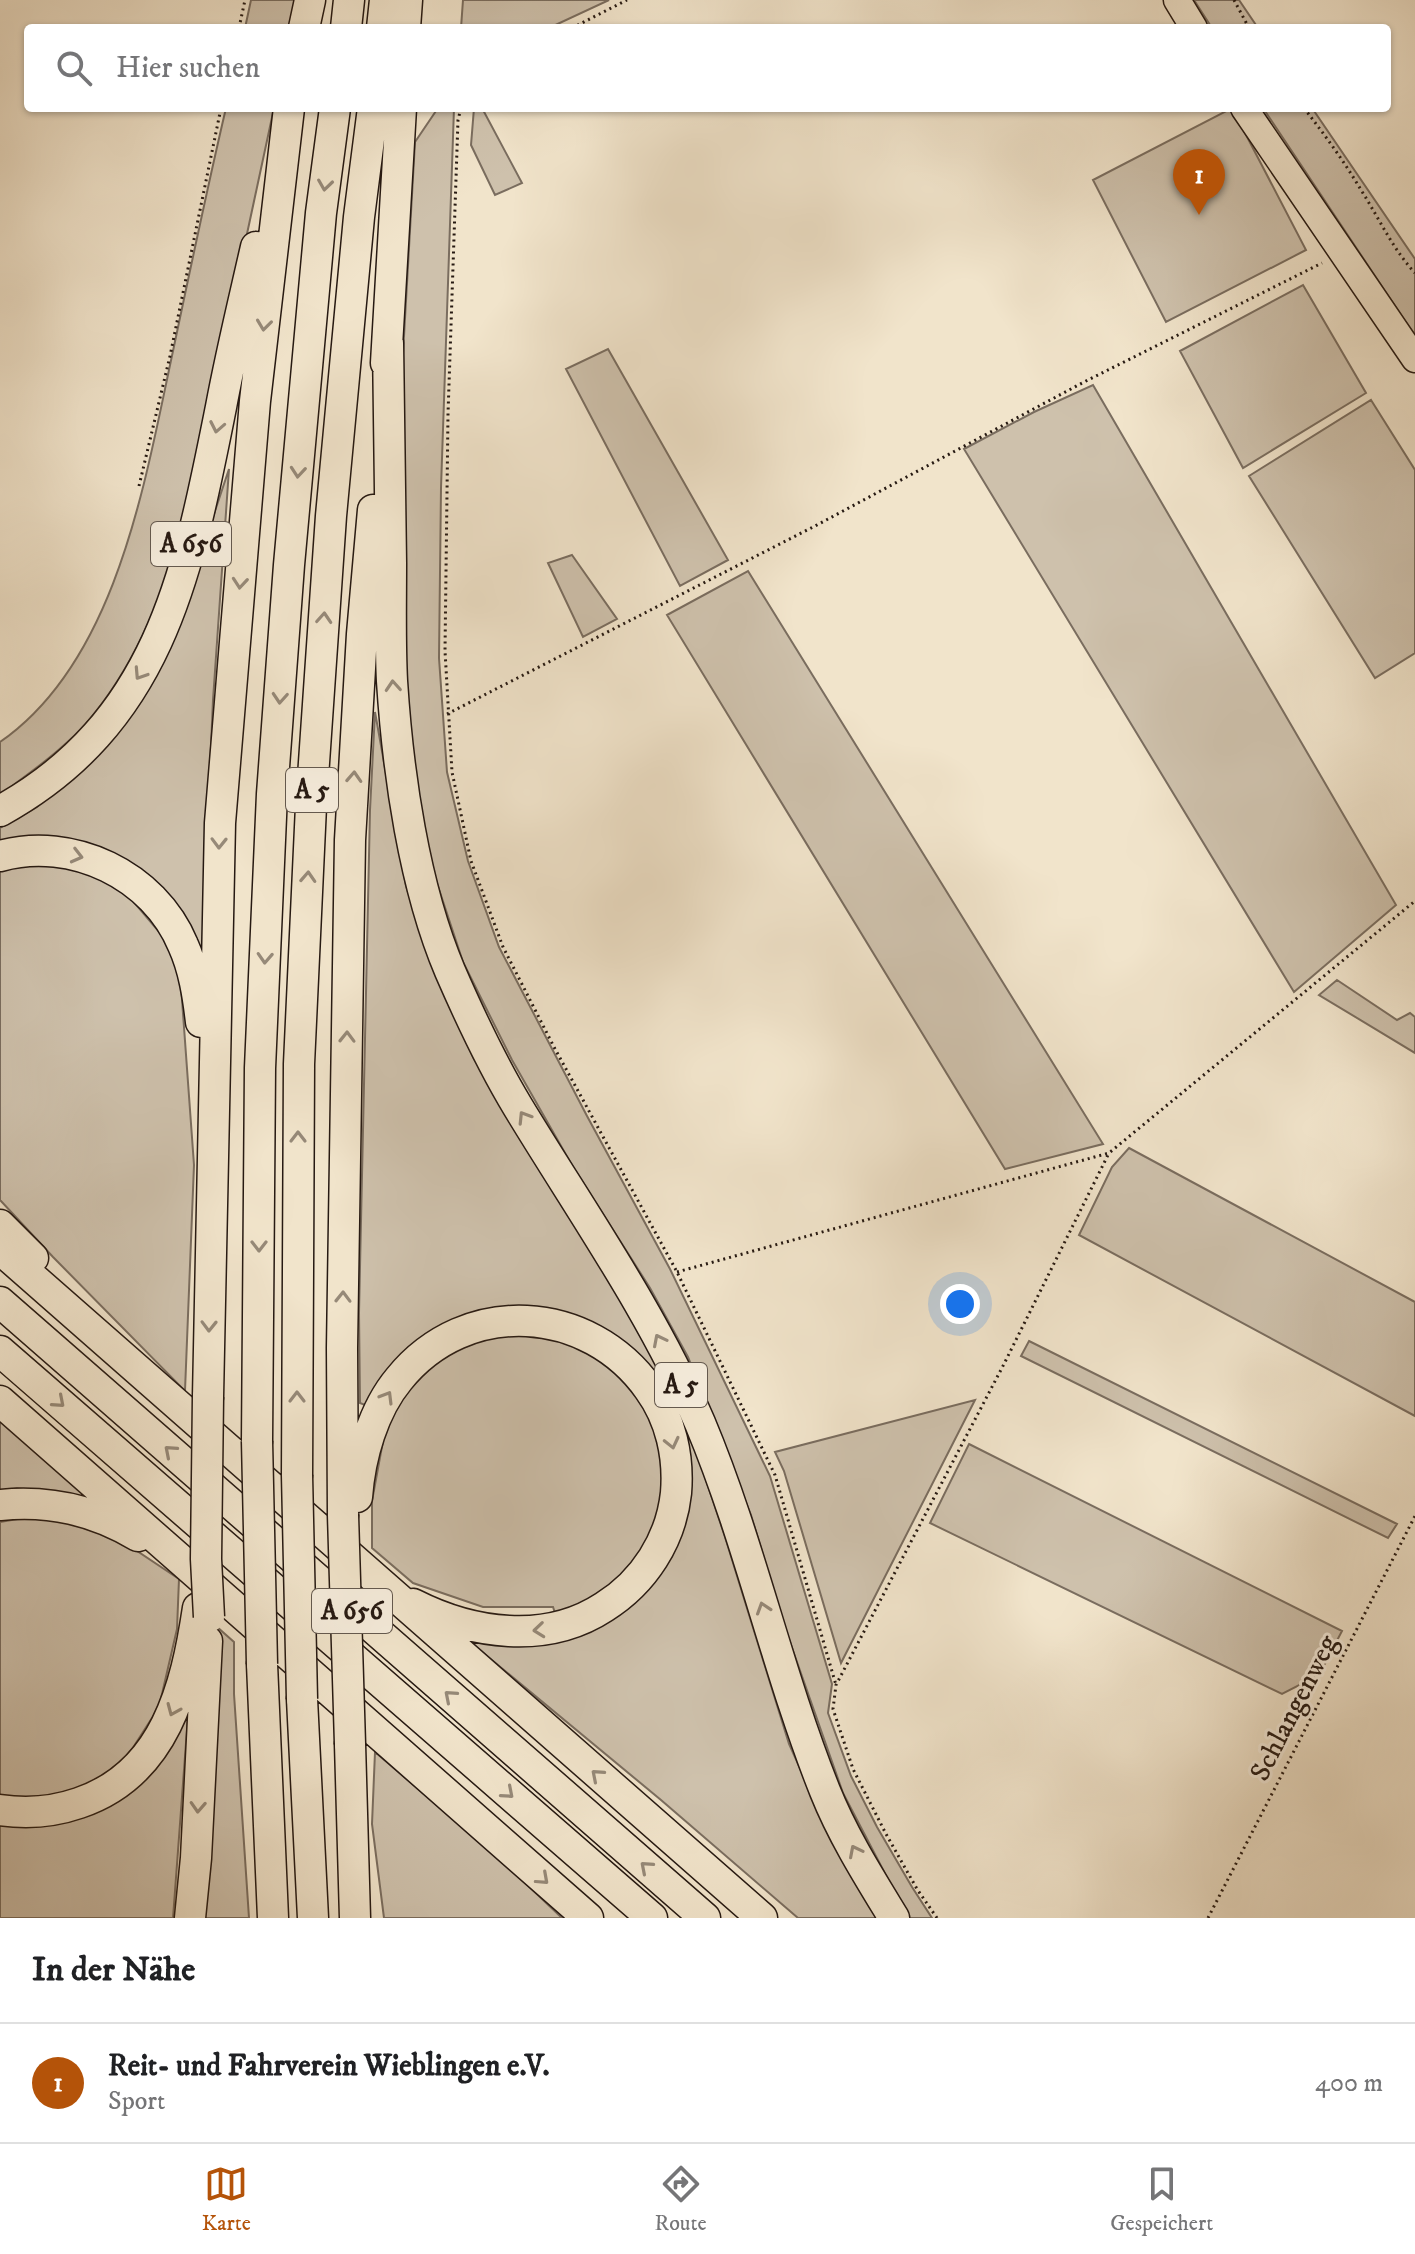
<!DOCTYPE html>
<html lang="de">
<meta charset="utf-8">
<style>
body{margin:0;font-family:"IM FELL DW Pica",serif;background:#f6f6f6;color:#202124}
.you{position:absolute;left:960px;top:1304px;width:28px;height:28px;margin:-20px;border:6px solid #fff;border-radius:50%;background:#1a73e8;box-shadow:0 0 0 12px #1a73e833}
.badge{display:grid;place-items:center;width:52px;height:52px;border-radius:50%;background:#b45309;color:#fff;font-size:26px;font-weight:700}
.pin{position:absolute;translate:-50% -66px;filter:drop-shadow(0 2px 4px #0008)}
.pin::after{content:'';position:absolute;top:42px;width:28px;height:24px;background:inherit;clip-path:polygon(0 0,100% 0,50% 100%)}
.list{margin:0;padding:0;list-style:none}
h2{display:flex;justify-content:space-between;align-items:center;height:104px;margin:0;padding:0 32px;font-size:34px}
h2 small{font-size:26px;font-weight:400;color:#757577}
.list li{display:grid;grid-template-columns:52px 1fr auto;gap:24px;align-items:center;box-sizing:border-box;height:120px;padding:0 32px;border-top:2px solid #e0e0e0}
.list b{display:block;font-size:30px;white-space:nowrap}
.list p{margin:0;font-size:26px;white-space:nowrap;color:#757577}
.list em{font-size:26px;font-style:normal;color:#757577}
.icon{flex:none;width:44px;height:44px;fill:none;stroke:currentColor;stroke-width:2;stroke-linecap:round;stroke-linejoin:round}
.map{position:relative;flex:none;width:1415px;height:1918px;overflow:hidden}
.search{position:absolute;background:#fff;box-shadow:0 2px 6px #0004;left:24px;right:24px;top:24px;height:88px;display:flex;align-items:center;gap:20px;box-sizing:border-box;padding:0 28px;border-radius:8px;color:#757577;font-size:30px}
.sheet{height:224px;background:#fff}
nav{display:flex;justify-content:space-around;align-items:center;box-sizing:border-box;height:112px;border-top:2px solid #e0e0e0;background:#fff;font-size:22px;color:#757577}
nav a{display:grid;justify-items:center;gap:4px}
nav .on{color:#b45309}
.map>svg:first-child{display:block}
.green{fill:#cec1ac;stroke:#7a6d5f;stroke-width:2}
.lines{fill:none;stroke-linecap:round;stroke-linejoin:round}
.major-casing{stroke:#261912;stroke-width:29}
.highway-casing{stroke:#261912;stroke-width:33}
.path{stroke:#261912;stroke-width:3;stroke-dasharray:2 4;stroke-linecap:butt}
.major{stroke:#f1e4cb;stroke-width:26}
.highway{stroke:#f1e4cb;stroke-width:30}
.highway-bridge-casing{stroke:#261912;stroke-width:33;stroke-linecap:butt}
.highway-bridge{stroke:#f1e4cb;stroke-width:30}
.oneway{stroke:#968978}
.labels{text-anchor:middle;dominant-baseline:central;stroke-width:6;stroke-linejoin:round;paint-order:stroke}
.shield{fill:#f6eddd;stroke:#64594f;stroke-width:2}
.shield-label{font-size:26px;font-weight:bold;fill:#261912}
.street-label{font-size:28px;fill:#261912;stroke:#f6eddd}
</style>
<div class="map">
<svg width="1415" height="1918" viewBox="0 0 1415 1918">
<rect width="100%" height="100%" fill="#f1e4cb"/>
<filter id="stains"><feTurbulence type="fractalNoise" baseFrequency=".0025" numOctaves="4"/><feColorMatrix values="0 0 0 0 .2 0 0 0 0 .09 0 0 0 0 .02 0 0 0 .5 -.17"/></filter>
<radialGradient id="worn" r=".72"><stop offset=".6" stop-color="#630" stop-opacity="0"/><stop offset="1" stop-color="#630" stop-opacity=".3"/></radialGradient>
<!-- green -->
<path class="green" d="M251,0H296L290,28H245Z
M463,0H609L549,28H461Z
M1194,0H1239L1258,28H1212Z
M226,108H274L180,546C155,611 129,677 81,729C57,754 28,774 0,795V742C117,661 145,481 173,351C190,270 207,189 226,108Z
M438,108H454L441,488L439,658L447,772L468,861L499,947L587,1116L670,1269L770,1476L832,1684L828,1713L851,1776L877,1827L912,1887L932,1918H910L903,1908L843,1793L784,1625L751,1515L688,1357L650,1288L573,1167L512,1060L463,962L431,865L410,757L400,529L403,354L415,142Z
M474,108H482L522,183L495,195L471,145Z
M1232,108L1306,250L1166,322L1093,180Z
M1263,108H1312L1415,259V336Z
M1303,285L1366,393L1243,468L1180,351Z
M608,349L728,560L680,586L566,369Z
M1093,385L1396,905L1294,992L964,449L1034,412Z
M1371,400L1415,470V653L1375,678L1249,476Z
M229,469L213,700L202,955L133,901L166,940L180,972L194,1165L185,1391L53,1257L0,1200V828L37,807L89,759L207,535Z
M572,555L617,619L583,637L548,563Z
M748,571L1103,1144L1005,1169L667,615Z
M375,712L406,886L438,981L474,1059L570,1211L665,1378L698,1456L725,1537L789,1744L835,1846L881,1918H798L661,1800L458,1632L563,1637L553,1607H483L413,1583L372,1548V1501L383,1441L368,1406L360,1403L359,1313L370,810Z
M1337,980L1397,1020L1410,1013L1415,1017V1053L1319,995Z
M1129,1148L1415,1302V1416L1079,1235L1112,1167Z
M1029,1341L1397,1524L1388,1538L1021,1356Z
M975,1400L841,1663L784,1471L775,1452Z
M0,1419L93,1501L17,1488L0,1492Z
M969,1444L1342,1631L1319,1675L1282,1694L930,1523Z
M41,1515L107,1531L179,1579L177,1629L159,1707L127,1757L184,1715L188,1716L173,1918H0V1522Z
M216,1626L234,1642V1694L249,1918H199Z
M375,1752L499,1858L562,1918H384L372,1824Z"/>
<g class="lines">
<defs>
<path id="major" d="M1177,0L1194,28
M1244,108L1415,359"/>
<path id="highway" d="M304,28L310,0
M346,28L349,0
M382,28L385,0
M405,28L407,0
M388,343C389,416 390,489 391,563C391,602 390,642 392,681C398,774 414,886 450,971C470,1017 492,1064 518,1107C581,1211 652,1311 700,1423C750,1542 777,1671 825,1791C843,1836 869,1877 894,1918
M386,363L401,108
M0,811C161,722 188,572 221,407C231,353 244,300 256,247
M0,856C72,836 154,875 183,945C194,969 198,996 201,1022
M0,1225L33,1258
M0,1249L762,1918
M0,1302L705,1918
M0,1351L652,1918
M208,1397L220,823L255,401L289,108
M0,1401L588,1918
M257,1441L260,1068L272,794L289,565L321,213L335,108
M297,1475L299,1064L311,806L331,516L359,217L373,108
M357,1497C360,1457 373,1410 399,1379C466,1296 589,1304 649,1389C671,1419 679,1457 676,1493C671,1540 644,1582 604,1607C546,1645 472,1634 413,1604
M0,1505C50,1500 94,1510 138,1536
M343,1515L342,1348L350,840L362,634L373,510
M262,1664L273,1918
M302,1699L313,1918
M350,1744L355,1918
M0,1810C27,1814 53,1812 79,1803C165,1774 186,1688 198,1608
M190,1918L196,1858L207,1641"/>
</defs>
<!-- major casing -->
<use href="#major" class="major-casing"/>
<!-- highway casing -->
<use href="#highway" class="highway-casing"/>
<!-- path -->
<path class="path" d="M1234,0L1249,28
M239,28L245,0
M572,28L627,0
M461,108L458,120L448,414L445,651L452,772L471,861L503,947L554,1047L677,1272L775,1475L836,1685
M1304,108C1324,134 1344,161 1361,190C1379,218 1392,248 1415,273
M139,486L170,356L221,108
M447,714L815,526L1084,382L1322,263
M677,1272L1109,1153L1415,901
M937,1918L917,1889L886,1834L853,1769L833,1709L836,1685L1004,1364L1109,1153
M1208,1918L1415,1516"/>
<!-- major -->
<use href="#major" class="major"/>
<!-- highway -->
<use href="#highway" class="highway"/>
<defs>
<path id="highway-bridge" d="M208,1397L206,1559L209,1617
M257,1441L262,1664
M297,1475L302,1699
M343,1515L350,1744"/>
</defs>
<!-- highway-bridge casing -->
<use href="#highway-bridge" class="highway-bridge-casing"/>
<!-- highway-bridge -->
<use href="#highway-bridge" class="highway-bridge"/>
</g>
<!-- one-way arrows -->
<defs><path id="oneway-chevron" d="M-2-3.5L2.5 0L-2 3.5" fill="none" stroke-width="1.6" stroke-linecap="round" stroke-linejoin="round" transform="scale(2)"/></defs>
<g class="oneway">
<use href="#oneway-chevron" transform="translate(325 185) rotate(98)"/>
<use href="#oneway-chevron" transform="translate(264 325) rotate(97)"/>
<use href="#oneway-chevron" transform="translate(217 427) rotate(101)"/>
<use href="#oneway-chevron" transform="translate(298 472) rotate(95)"/>
<use href="#oneway-chevron" transform="translate(240 583) rotate(95)"/>
<use href="#oneway-chevron" transform="translate(324 618) rotate(-86)"/>
<use href="#oneway-chevron" transform="translate(140 674) rotate(123)"/>
<use href="#oneway-chevron" transform="translate(393 686) rotate(-94)"/>
<use href="#oneway-chevron" transform="translate(280 698) rotate(94)"/>
<use href="#oneway-chevron" transform="translate(354 777) rotate(-87)"/>
<use href="#oneway-chevron" transform="translate(219 843) rotate(91)"/>
<use href="#oneway-chevron" transform="translate(77 856) rotate(14)"/>
<use href="#oneway-chevron" transform="translate(308 877) rotate(-87)"/>
<use href="#oneway-chevron" transform="translate(265 958) rotate(93)"/>
<use href="#oneway-chevron" transform="translate(347 1037) rotate(-89)"/>
<use href="#oneway-chevron" transform="translate(524 1117) rotate(-122)"/>
<use href="#oneway-chevron" transform="translate(298 1137) rotate(-90)"/>
<use href="#oneway-chevron" transform="translate(259 1246) rotate(90)"/>
<use href="#oneway-chevron" transform="translate(343 1297) rotate(-89)"/>
<use href="#oneway-chevron" transform="translate(209 1326) rotate(91)"/>
<use href="#oneway-chevron" transform="translate(659 1340) rotate(-117)"/>
<use href="#oneway-chevron" transform="translate(297 1397) rotate(-90)"/>
<use href="#oneway-chevron" transform="translate(387 1397) rotate(-59)"/>
<use href="#oneway-chevron" transform="translate(59 1402) rotate(41)"/>
<use href="#oneway-chevron" transform="translate(672 1443) rotate(77)"/>
<use href="#oneway-chevron" transform="translate(170 1451) rotate(-139)"/>
<use href="#oneway-chevron" transform="translate(763 1608) rotate(-108)"/>
<use href="#oneway-chevron" transform="translate(539 1630) rotate(174)"/>
<use href="#oneway-chevron" transform="translate(450 1696) rotate(-139)"/>
<use href="#oneway-chevron" transform="translate(173 1710) rotate(113)"/>
<use href="#oneway-chevron" transform="translate(597 1775) rotate(-139)"/>
<use href="#oneway-chevron" transform="translate(508 1793) rotate(41)"/>
<use href="#oneway-chevron" transform="translate(198 1807) rotate(93)"/>
<use href="#oneway-chevron" transform="translate(855 1851) rotate(-117)"/>
<use href="#oneway-chevron" transform="translate(646 1867) rotate(-139)"/>
<use href="#oneway-chevron" transform="translate(543 1879) rotate(42)"/>
</g>
<g class="labels">
<!-- shield labels -->
<g class="shield">
<rect x="151" y="522" width="80" height="44" rx="6"/>
<rect x="286" y="768" width="52" height="44" rx="6"/>
<rect x="655" y="1363" width="52" height="44" rx="6"/>
<rect x="312" y="1589" width="80" height="44" rx="6"/>
</g>
<g class="shield-label">
<text x="191" y="544">A 656</text>
<text x="312" y="790">A 5</text>
<text x="681" y="1385">A 5</text>
<text x="352" y="1611">A 656</text>
</g>
<!-- street labels -->
<g class="street-label">
<text transform="translate(1294 1708) rotate(-63)">Schlangenweg</text>
</g>
</g>
<rect width="100%" height="100%" filter="url(#stains)"/>
<rect width="100%" height="100%" fill="url(#worn)"/>
</svg>
<div class="you"></div>
<div class="pin badge" style="left:1199px;top:215px">1</div>
<div class="search"><svg class="icon" aria-label="search" viewBox="0 0 24 24"><circle cx="10" cy="10" r="6"/><path d="M15 15l6 6"/></svg>Hier suchen</div>
</div>
<section class="sheet">
<h2>In der Nähe<small></small></h2>
<ul class="list">
<li><span class="badge">1</span><div><b>Reit- und Fahrverein Wieblingen e.V.</b><p>Sport</p></div><em>400 m</em></li>
</ul>
</section>
<nav>
<a class="on"><svg class="icon" aria-label="map" viewBox="0 0 24 24"><path d="M3 6l6-2 6 2 6-2v14l-6 2-6-2-6 2zM9 4v14M15 6v14"/></svg>Karte</a>
<a><svg class="icon" aria-label="directions" viewBox="0 0 24 24"><path d="M12 3l9 9-9 9-9-9zM9 14v-3h6M13 9l2 2-2 2"/></svg>Route</a>
<a><svg class="icon" aria-label="saved" viewBox="0 0 24 24"><path d="M7 4h10v16l-5-4-5 4z"/></svg>Gespeichert</a>
</nav>
